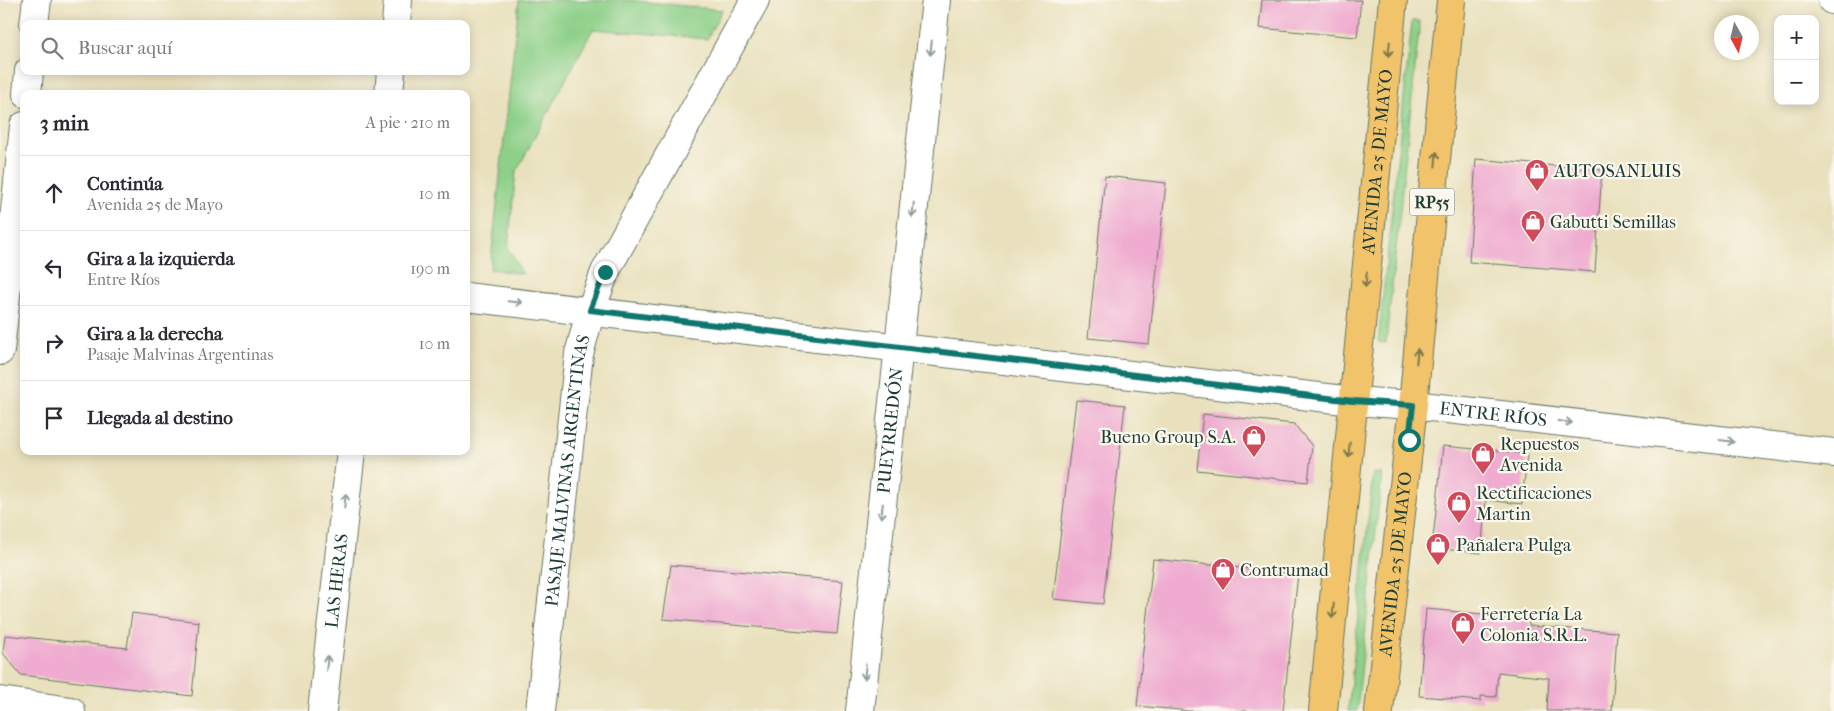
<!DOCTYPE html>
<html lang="es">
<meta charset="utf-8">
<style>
body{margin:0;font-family:"IM FELL French Canon",serif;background:#f2f2f3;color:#2b2b33}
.controls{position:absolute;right:15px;top:15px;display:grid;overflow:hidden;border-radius:10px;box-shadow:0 2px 12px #0003}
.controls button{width:45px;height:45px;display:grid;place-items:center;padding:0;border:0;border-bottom:1px solid #e1e1e2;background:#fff;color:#2b2b33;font:25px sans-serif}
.compass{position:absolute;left:1714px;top:15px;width:45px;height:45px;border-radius:50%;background:#fff;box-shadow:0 2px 12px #0003;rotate:172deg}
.stop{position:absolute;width:15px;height:15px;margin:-11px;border:4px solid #0f766e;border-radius:50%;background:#fff}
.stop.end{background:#0f766e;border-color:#fff;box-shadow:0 1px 5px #0008}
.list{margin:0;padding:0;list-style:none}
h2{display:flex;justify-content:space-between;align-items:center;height:65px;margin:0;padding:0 20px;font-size:21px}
h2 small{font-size:16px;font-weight:400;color:#7c7c81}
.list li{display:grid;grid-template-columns:32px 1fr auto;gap:15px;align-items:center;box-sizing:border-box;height:75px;padding:0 20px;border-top:1px solid #e1e1e2}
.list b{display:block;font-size:19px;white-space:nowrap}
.list p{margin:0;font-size:16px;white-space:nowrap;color:#7c7c81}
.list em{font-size:16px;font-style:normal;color:#7c7c81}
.icon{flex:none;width:28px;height:28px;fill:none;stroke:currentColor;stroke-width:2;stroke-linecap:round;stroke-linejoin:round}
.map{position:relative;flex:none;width:1834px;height:711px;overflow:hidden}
.search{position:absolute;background:#fff;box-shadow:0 2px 12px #0003;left:20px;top:20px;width:450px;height:55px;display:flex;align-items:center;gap:12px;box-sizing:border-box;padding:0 18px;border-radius:10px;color:#7c7c81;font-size:19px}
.panel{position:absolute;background:#fff;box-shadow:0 2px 12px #0003;left:20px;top:90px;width:450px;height:365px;border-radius:10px}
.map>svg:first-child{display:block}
.green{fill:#8ed089;stroke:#56865e}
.building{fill:#efacd0}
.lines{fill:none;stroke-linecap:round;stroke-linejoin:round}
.minor-casing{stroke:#667664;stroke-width:30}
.major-casing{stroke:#667664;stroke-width:30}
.minor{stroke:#fff;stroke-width:28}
.major{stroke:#f1c36a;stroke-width:28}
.oneway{stroke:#8f9e9a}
.oneway2{stroke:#7d794c}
.route{stroke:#0f766e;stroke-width:6}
.labels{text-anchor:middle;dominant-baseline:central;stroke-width:4.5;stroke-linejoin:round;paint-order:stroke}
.shield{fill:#fbf7ec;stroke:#61756b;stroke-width:1}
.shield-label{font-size:16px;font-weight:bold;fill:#1f3d34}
.street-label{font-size:18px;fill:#1f3d34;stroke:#fbf7ec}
.poi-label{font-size:18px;fill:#1f3d34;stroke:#fbf7ec;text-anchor:start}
</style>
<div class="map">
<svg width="1834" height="711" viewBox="0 0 1834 711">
<rect width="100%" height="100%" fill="#fbf7ec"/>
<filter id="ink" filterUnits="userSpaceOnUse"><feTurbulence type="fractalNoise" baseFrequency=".02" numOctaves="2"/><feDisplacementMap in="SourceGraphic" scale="10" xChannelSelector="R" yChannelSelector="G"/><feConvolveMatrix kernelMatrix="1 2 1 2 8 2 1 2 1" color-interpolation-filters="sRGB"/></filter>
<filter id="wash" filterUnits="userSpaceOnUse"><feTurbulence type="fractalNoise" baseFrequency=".0096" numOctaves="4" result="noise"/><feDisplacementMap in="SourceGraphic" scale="20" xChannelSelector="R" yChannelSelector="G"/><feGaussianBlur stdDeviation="1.12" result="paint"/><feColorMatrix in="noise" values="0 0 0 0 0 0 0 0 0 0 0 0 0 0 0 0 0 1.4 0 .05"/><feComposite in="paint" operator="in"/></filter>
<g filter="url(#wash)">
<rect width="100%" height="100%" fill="#e9e1bd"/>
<!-- green -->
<path class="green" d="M519,0H629L722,10L707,39L593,29L516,172L508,248L523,274L490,269Z
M1412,21H1420L1386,343L1378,342Z
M1373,473L1382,474L1357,711H1348Z"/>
<g id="blocks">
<!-- building -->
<path class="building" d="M1262,0H1361L1357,37L1259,28Z
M1476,159L1602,170L1595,272L1469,262Z
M1105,176L1166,183L1149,344L1088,338Z
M1076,400L1125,405L1103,604L1053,599Z
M1203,414L1294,424L1312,446L1308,482L1197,470Z
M1443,446L1527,454L1522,504L1486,500L1481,553L1432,548Z
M1153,559L1298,574L1283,711H1190L1137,706Z
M671,565L843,581L837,634L663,619Z
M1426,609L1529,618V626L1617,632L1612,711H1547L1549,678L1498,672L1496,697L1481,696V701L1419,696Z
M132,613L199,622L192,696L21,675L3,653L5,635L127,648Z"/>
</g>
</g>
<g filter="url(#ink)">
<use href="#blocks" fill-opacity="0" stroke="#667664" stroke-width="1"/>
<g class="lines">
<defs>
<g id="minor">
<path d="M1832,0H1834"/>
<path d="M34,24L37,0"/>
<path d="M396,24L398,0"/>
<path d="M27,94L29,71"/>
<path d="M389,94L391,71"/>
<path id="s1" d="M466,297L1353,401L1413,405L1834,453"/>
<path d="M0,351L24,126"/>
<path d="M0,701L71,711"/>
<path id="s2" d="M322,711L351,451"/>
<path id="s3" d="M540,711L579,354L591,310L605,272L755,0"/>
<path id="s4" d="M860,711L936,0"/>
</g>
<g id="major">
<path id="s5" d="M1323,711L1393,0"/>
<path id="s6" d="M1379,711L1413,405L1451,0"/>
</g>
</defs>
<!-- minor casing -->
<use href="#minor" class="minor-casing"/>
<!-- major casing -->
<use href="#major" class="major-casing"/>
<!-- minor -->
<use href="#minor" class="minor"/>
<!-- major -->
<use href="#major" class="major"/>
</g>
<!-- one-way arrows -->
<defs><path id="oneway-shaft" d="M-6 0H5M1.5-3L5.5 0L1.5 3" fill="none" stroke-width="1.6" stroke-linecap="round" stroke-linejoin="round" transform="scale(1.25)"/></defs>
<g class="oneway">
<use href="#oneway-shaft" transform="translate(931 48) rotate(96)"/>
<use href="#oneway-shaft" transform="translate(913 210) rotate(96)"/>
<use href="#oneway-shaft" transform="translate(515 302) rotate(6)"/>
<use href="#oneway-shaft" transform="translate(1565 422) rotate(7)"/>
<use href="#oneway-shaft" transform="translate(1727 441) rotate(7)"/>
<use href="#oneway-shaft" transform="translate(345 501) rotate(-84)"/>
<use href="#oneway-shaft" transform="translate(882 511) rotate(96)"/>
<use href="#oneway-shaft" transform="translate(327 663) rotate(-84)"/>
<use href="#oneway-shaft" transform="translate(865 672) rotate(96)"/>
</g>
<g class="oneway2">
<use href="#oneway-shaft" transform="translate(1389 49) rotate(96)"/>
<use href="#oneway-shaft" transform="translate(1436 159) rotate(-85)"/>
<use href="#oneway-shaft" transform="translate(1366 280) rotate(96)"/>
<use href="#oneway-shaft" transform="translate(1417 356) rotate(-85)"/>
<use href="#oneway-shaft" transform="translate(1349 450) rotate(96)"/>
<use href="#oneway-shaft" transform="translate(1333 611) rotate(96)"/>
</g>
</g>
<g class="lines" filter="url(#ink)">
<!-- route -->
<path class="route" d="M605,272L590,310L1353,401L1413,405L1409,440"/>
</g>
<!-- icons -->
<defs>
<symbol id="shop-pin" viewBox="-11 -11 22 30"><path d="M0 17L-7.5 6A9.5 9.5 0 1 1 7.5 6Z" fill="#d1495b" stroke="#fbf7ec"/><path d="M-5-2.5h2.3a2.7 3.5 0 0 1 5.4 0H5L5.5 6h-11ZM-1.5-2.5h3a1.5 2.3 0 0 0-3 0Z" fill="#fff"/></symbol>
</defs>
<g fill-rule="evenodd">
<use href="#shop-pin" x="1523" y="157" width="28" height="38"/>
<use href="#shop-pin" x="1519" y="208" width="28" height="38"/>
<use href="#shop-pin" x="1240" y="423" width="28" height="38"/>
<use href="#shop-pin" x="1469" y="440" width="28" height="38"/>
<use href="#shop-pin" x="1445" y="489" width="28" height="38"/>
<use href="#shop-pin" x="1424" y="531" width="28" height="38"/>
<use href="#shop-pin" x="1209" y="556" width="28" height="38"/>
<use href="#shop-pin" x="1449" y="610" width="28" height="38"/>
</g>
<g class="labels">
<!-- shield labels -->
<rect class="shield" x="1409.5" y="188.5" width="45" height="27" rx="4"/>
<g class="shield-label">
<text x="1432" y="202">RP55</text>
</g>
<!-- street labels -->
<g class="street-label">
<text stroke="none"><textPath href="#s5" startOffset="552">AVENIDA 25 DE MAYO</textPath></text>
<text stroke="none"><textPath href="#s1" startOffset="1034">ENTRE RÍOS</textPath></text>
<text stroke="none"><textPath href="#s4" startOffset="282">PUEYRREDÓN</textPath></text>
<text stroke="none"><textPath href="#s3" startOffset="242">PASAJE MALVINAS ARGENTINAS</textPath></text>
<text stroke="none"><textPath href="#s6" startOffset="148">AVENIDA 25 DE MAYO</textPath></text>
<text stroke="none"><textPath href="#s2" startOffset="131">LAS HERAS</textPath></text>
</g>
<!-- poi labels -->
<g class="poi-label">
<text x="1554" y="171">AUTOSANLUIS</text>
<text x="1550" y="222">Gabutti Semillas</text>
<text x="1236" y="437" text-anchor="end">Bueno Group S.A.</text>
<text x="1500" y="444">Repuestos<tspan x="1500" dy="21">Avenida</tspan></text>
<text x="1476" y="493">Rectificaciones<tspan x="1476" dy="21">Martin</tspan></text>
<text x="1456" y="545">Pañalera Pulga</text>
<text x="1240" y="570">Contrumad</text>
<text x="1480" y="614">Ferretería La<tspan x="1480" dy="21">Colonia S.R.L.</tspan></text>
</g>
</g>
</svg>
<div class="controls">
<button>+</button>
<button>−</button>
</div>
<svg class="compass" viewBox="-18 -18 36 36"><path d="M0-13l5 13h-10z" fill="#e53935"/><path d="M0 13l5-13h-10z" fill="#7c7c81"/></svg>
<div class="stop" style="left:1409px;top:440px"></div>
<div class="stop end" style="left:605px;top:272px"></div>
<div class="search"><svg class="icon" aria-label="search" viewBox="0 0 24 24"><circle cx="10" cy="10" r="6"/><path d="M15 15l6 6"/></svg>Buscar aquí</div>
<section class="panel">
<h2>3 min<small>A pie · 210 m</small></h2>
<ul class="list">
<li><svg class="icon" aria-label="ahead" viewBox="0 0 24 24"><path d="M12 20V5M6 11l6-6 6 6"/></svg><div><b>Continúa</b><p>Avenida 25 de Mayo</p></div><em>10 m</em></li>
<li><svg class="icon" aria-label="left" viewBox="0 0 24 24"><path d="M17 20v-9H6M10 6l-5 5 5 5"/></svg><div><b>Gira a la izquierda</b><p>Entre Ríos</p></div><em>190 m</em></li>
<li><svg class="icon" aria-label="right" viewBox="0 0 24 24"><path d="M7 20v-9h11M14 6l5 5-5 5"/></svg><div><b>Gira a la derecha</b><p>Pasaje Malvinas Argentinas</p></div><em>10 m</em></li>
<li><svg class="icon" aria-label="arrive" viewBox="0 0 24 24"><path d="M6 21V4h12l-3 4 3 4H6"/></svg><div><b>Llegada al destino</b></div></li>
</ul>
</section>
</div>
